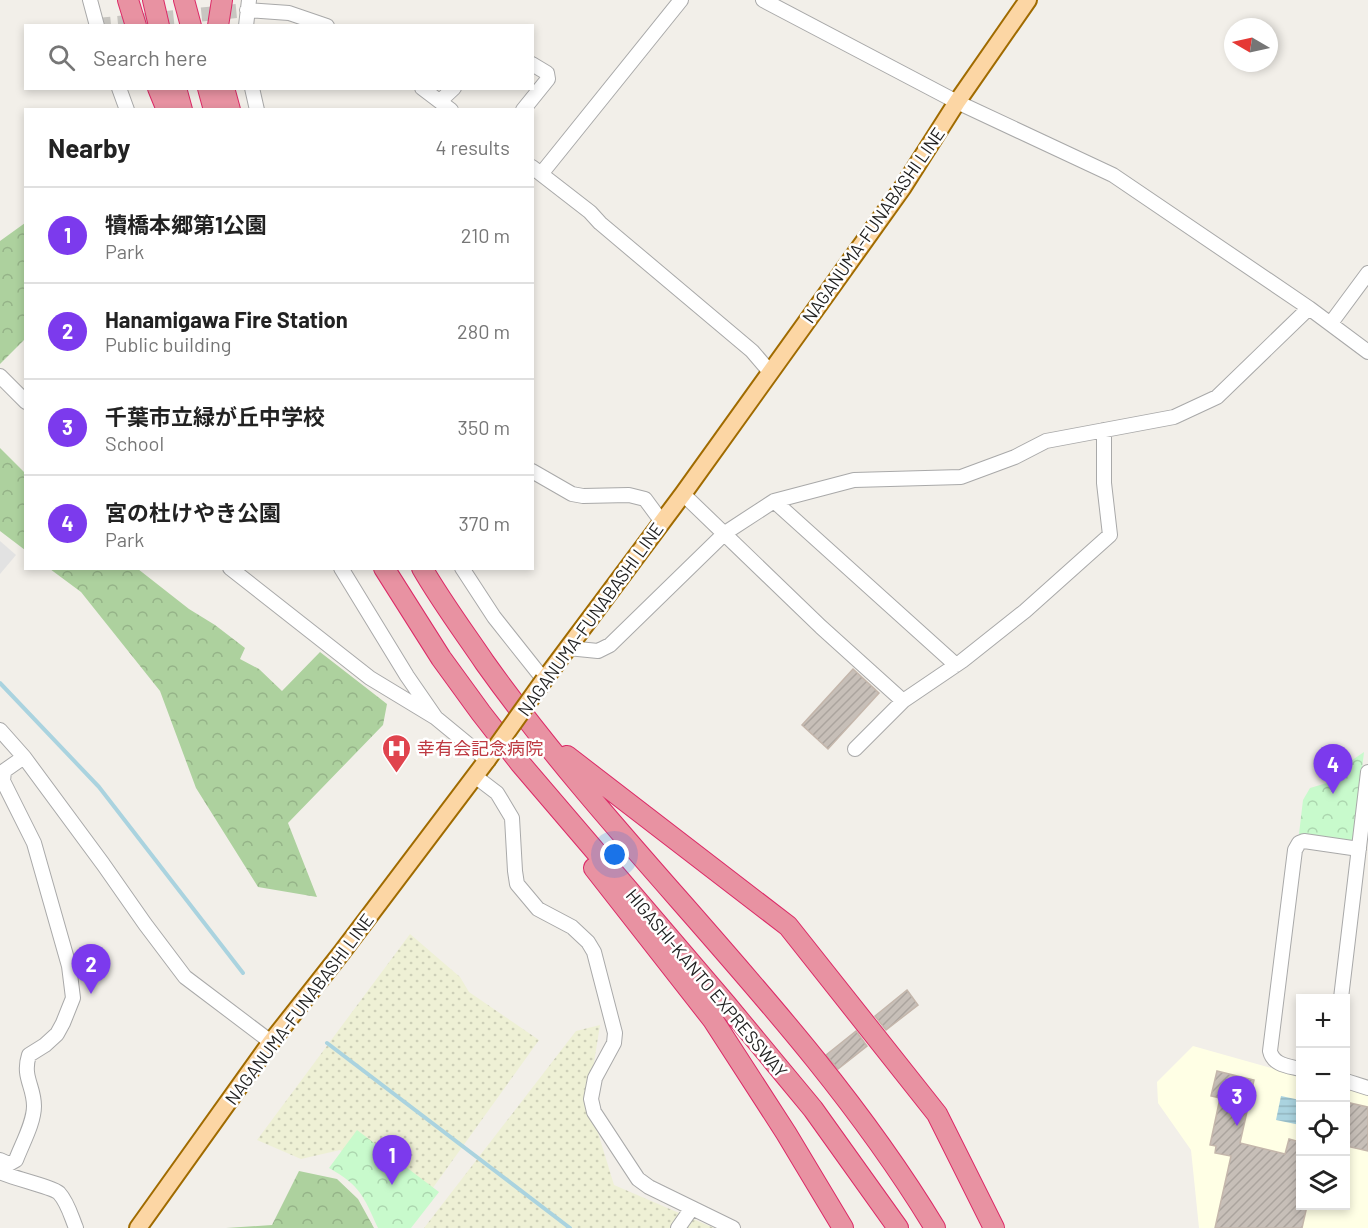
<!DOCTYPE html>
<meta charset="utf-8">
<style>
body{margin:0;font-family:Barlow,"Noto Sans JP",sans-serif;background:#f6f6f6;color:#222}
.controls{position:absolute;right:18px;bottom:18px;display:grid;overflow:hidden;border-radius:0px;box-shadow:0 3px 9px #0003}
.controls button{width:54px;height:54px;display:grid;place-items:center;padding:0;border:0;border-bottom:2px solid #e0e0e0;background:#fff;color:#222;font:30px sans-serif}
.compass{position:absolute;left:1224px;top:18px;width:54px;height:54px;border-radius:50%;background:#fff;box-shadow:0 3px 9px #0003;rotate:279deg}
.you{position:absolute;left:615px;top:855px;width:21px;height:21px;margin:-15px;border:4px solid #fff;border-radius:50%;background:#1a73e8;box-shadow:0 0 0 9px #1a73e833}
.badge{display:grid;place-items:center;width:39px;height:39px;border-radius:50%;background:#7c3aed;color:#fff;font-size:20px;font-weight:700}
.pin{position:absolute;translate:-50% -50px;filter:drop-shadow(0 2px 3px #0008)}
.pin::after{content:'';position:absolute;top:32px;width:21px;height:18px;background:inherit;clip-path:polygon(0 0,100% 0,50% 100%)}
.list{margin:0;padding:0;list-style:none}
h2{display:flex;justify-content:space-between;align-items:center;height:78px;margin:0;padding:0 24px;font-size:26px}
h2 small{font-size:20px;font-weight:400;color:#767676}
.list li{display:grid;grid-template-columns:39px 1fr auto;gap:18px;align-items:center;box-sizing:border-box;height:96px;padding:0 24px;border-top:2px solid #e0e0e0}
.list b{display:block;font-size:22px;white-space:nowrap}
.list p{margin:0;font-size:20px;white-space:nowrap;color:#767676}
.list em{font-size:20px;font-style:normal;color:#767676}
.icon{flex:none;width:33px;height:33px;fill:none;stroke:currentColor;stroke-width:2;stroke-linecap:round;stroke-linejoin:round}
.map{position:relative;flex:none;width:1368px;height:1228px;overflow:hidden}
.search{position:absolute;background:#fff;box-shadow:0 3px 9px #0003;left:24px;top:24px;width:510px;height:66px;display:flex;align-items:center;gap:15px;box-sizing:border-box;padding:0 21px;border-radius:0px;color:#767676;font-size:22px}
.panel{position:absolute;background:#fff;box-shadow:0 3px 9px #0003;left:24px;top:108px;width:510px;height:462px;border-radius:0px}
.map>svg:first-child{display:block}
.education{fill:#ffffe5}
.farmland{fill:url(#farmland-dots)}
.forest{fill:url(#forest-crowns)}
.park{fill:url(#park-crowns)}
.parking{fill:#e2e2e2}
.water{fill:url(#water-rules)}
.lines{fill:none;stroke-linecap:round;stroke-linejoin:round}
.stream{stroke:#aad3df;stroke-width:4}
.building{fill:url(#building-hatch);stroke:#c4b6ab;stroke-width:1.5}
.minor-tunnel{stroke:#c8c6c1;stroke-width:14;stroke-dasharray:14 7;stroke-linecap:butt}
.minor-casing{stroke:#a9a9a9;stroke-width:16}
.major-casing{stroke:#a06b00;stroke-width:20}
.highway-casing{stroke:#dc2a67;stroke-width:22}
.minor{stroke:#fff;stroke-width:14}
.major{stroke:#fcd6a4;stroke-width:16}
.highway{stroke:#e892a2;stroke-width:20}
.major-bridge-casing{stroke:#a06b00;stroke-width:20;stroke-linecap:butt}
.major-bridge{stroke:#fcd6a4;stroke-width:16}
.labels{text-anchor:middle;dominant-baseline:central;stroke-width:5;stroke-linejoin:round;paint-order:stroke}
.street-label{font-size:18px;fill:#222;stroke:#fff}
.health-label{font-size:18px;fill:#be3a42;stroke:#fff;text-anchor:start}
</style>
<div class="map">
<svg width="1368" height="1228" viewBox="0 0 1368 1228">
<defs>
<pattern id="farmland-dots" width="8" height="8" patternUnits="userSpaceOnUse" patternTransform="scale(1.5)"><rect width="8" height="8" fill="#eef0d5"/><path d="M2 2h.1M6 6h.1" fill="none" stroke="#ccceb7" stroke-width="1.8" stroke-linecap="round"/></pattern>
<pattern id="forest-crowns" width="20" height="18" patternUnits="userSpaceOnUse" patternTransform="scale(1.5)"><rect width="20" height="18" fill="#add19e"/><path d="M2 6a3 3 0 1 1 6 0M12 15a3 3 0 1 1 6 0" fill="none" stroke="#95b388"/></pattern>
<pattern id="park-crowns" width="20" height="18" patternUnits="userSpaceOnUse" patternTransform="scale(1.5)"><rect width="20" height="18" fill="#c8facc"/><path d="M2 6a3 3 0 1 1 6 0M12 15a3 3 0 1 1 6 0" fill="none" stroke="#acd6af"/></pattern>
<pattern id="water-rules" width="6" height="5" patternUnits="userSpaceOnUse" patternTransform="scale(1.5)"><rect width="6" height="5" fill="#aad3df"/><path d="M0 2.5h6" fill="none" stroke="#92b5bf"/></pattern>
<pattern id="building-hatch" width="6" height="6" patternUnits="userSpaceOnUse" patternTransform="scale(1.5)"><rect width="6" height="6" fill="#c7bfb8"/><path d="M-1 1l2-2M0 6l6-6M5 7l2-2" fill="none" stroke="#aba49e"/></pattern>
</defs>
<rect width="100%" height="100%" fill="#f2efe9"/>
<!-- education -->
<path class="education" d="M1193,1046L1300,1076V1206H1346V1088L1368,1094V1228H1199L1191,1150L1158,1103L1157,1082Z"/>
<!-- farmland -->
<path class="farmland" d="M410,934L460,977L469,992L539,1040L404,1228L371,1172L340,1150L301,1159L257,1140Z
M600,1025L588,1100L614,1185L714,1228H424L576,1031Z"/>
<!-- forest -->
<path class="forest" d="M25,223V339L0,364V241Z
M0,448L25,473V550L0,531Z
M50,569H138L189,609L215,625L245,648L240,659L259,669L282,691L320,652L387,704L383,725L288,823L317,897L258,887L196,788L160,691L81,592Z
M299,1171L337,1179L358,1199L374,1228H226L272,1225Z"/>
<!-- park -->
<path class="park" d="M1364,752L1354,837L1350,842L1299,834L1303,800L1310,788L1337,780L1345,765Z
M357,1130L439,1192L411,1228H378C364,1197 360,1185 329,1168Z"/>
<!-- parking -->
<path class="parking" d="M0,541L16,555L0,574Z"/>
<!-- water -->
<path class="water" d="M1281,1096L1300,1100V1125L1276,1120Z"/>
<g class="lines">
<!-- stream -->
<path class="stream" d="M0,683L99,787L243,973
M327,1043L570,1228"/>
</g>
<!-- building -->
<path class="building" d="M853,669L879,693L828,749L802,725Z
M907,990L918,1005L886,1030L875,1016Z
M856,1031L867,1046L838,1069L826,1055Z
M1217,1071L1254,1080L1240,1143L1285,1154L1289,1139L1300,1142V1206H1307L1302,1228H1215L1231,1156L1215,1153L1216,1146L1210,1145L1220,1098L1211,1096Z
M1346,1102L1368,1107V1151L1346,1146Z"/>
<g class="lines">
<!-- minor-tunnel -->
<path class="minor-tunnel" d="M97,25L247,10"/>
<defs>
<path id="minor" d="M90,0L97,26
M763,0L957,102L1113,175L1309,308L1368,352
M247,10L289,13L327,26
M246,26L249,0
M119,88L127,110
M252,88L257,110
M422,88L451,110
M440,101L454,88
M523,110L548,79L547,73L532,64
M532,167L590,212L600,223L752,351L770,372
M541,174L681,0
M1331,323L1368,273
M0,376L26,402
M532,471L572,494L583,496L629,495L645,499L662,522
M683,494L821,627L903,701
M774,501L956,665
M230,568L370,678L436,718
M341,568L407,676L436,718L487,760
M462,568L494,617L544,680
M568,648L598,651L610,645L725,533L774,501L854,480L961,477L1015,457L1046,441L1174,417L1217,397L1309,308
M0,730L24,757L103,864L145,924L185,977L271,1042
M855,749L903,701L962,661L1025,611L1110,535L1104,483V430
M476,777L497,793L512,818L515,871L517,884L538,909L572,927L588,942L594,952L615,1033L614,1043L595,1078L591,1099L594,1112L638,1179L649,1187L733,1228
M1341,998L1368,772
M1300,1069C1288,1066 1273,1065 1270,1051L1295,850L1299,843L1304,841L1359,849
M1346,1081L1368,1088
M0,1160L9,1164L16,1160C22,1144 34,1123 34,1106C34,1086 22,1077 29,1055L45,1045L57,1034L63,1023L73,998L69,966L34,843L3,781L4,771L24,757
M0,1172C12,1178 53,1187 59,1193C68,1203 71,1216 76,1228
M678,1228L692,1208"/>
<path id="major" d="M544,680L683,494L828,292L903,187L957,102L1028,0
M138,1228L271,1042L342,952L487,760"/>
<path id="highway" d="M128,0L136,26
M153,0L159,26
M184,0L191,26
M218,26L222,0
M158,88L167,110
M176,88L182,110
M208,88L214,110
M224,88L230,110
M384,568L441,658L481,713L520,763L726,1004L813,1109L898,1228
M422,568C441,601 464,632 485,663C625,859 810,1021 935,1228
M567,756L788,926L937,1114L994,1228
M594,868L713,1020L786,1133L843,1228"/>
</defs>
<!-- minor casing -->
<use href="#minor" class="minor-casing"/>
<!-- major casing -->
<use href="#major" class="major-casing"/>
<!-- highway casing -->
<use href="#highway" class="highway-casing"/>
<!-- minor -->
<use href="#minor" class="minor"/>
<!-- major -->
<use href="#major" class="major"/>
<!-- highway -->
<use href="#highway" class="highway"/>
<defs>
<path id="major-bridge" d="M487,760L544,680"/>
</defs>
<!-- major-bridge casing -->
<use href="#major-bridge" class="major-bridge-casing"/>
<!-- major-bridge -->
<use href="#major-bridge" class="major-bridge"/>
</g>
<!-- icons -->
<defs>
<symbol id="hospital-pin" viewBox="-11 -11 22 30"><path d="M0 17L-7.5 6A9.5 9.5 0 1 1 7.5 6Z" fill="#e0444e" stroke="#fff"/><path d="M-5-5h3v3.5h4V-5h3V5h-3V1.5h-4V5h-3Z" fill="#fff"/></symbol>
</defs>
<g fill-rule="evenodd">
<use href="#hospital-pin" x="380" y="732" width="33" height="45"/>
</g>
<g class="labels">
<!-- street labels -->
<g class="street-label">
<text transform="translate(873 225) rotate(-55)">NAGANUMA-FUNABASHI LINE</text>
<text transform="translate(590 619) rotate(-54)">NAGANUMA-FUNABASHI LINE</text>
<text transform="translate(707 983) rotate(50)">HIGASHI-KANTO EXPRESSWAY</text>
<text transform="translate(299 1009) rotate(-53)">NAGANUMA-FUNABASHI LINE</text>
</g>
<!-- health labels -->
<g class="health-label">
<text x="417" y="748">幸有会記念病院</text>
</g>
</g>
</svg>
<div class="controls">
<button>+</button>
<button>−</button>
<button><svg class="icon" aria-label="locate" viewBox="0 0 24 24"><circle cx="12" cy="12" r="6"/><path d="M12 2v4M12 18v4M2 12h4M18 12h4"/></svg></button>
<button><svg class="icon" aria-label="layers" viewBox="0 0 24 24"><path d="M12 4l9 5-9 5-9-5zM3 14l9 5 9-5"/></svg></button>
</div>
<svg class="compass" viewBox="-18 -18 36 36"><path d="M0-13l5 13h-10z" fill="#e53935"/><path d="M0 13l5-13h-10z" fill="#767676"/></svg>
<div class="you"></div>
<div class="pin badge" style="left:392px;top:1185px">1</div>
<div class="pin badge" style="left:91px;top:994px">2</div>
<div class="pin badge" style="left:1237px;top:1126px">3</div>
<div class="pin badge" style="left:1333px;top:794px">4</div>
<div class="search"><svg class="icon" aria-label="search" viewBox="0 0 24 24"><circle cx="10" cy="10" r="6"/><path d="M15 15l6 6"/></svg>Search here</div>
<section class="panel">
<h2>Nearby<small>4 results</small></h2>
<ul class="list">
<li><span class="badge">1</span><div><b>犢橋本郷第1公園</b><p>Park</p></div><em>210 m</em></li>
<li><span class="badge">2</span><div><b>Hanamigawa Fire Station</b><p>Public building</p></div><em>280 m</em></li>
<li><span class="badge">3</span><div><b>千葉市立緑が丘中学校</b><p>School</p></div><em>350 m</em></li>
<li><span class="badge">4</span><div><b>宮の杜けやき公園</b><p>Park</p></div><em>370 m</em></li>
</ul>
</section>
</div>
